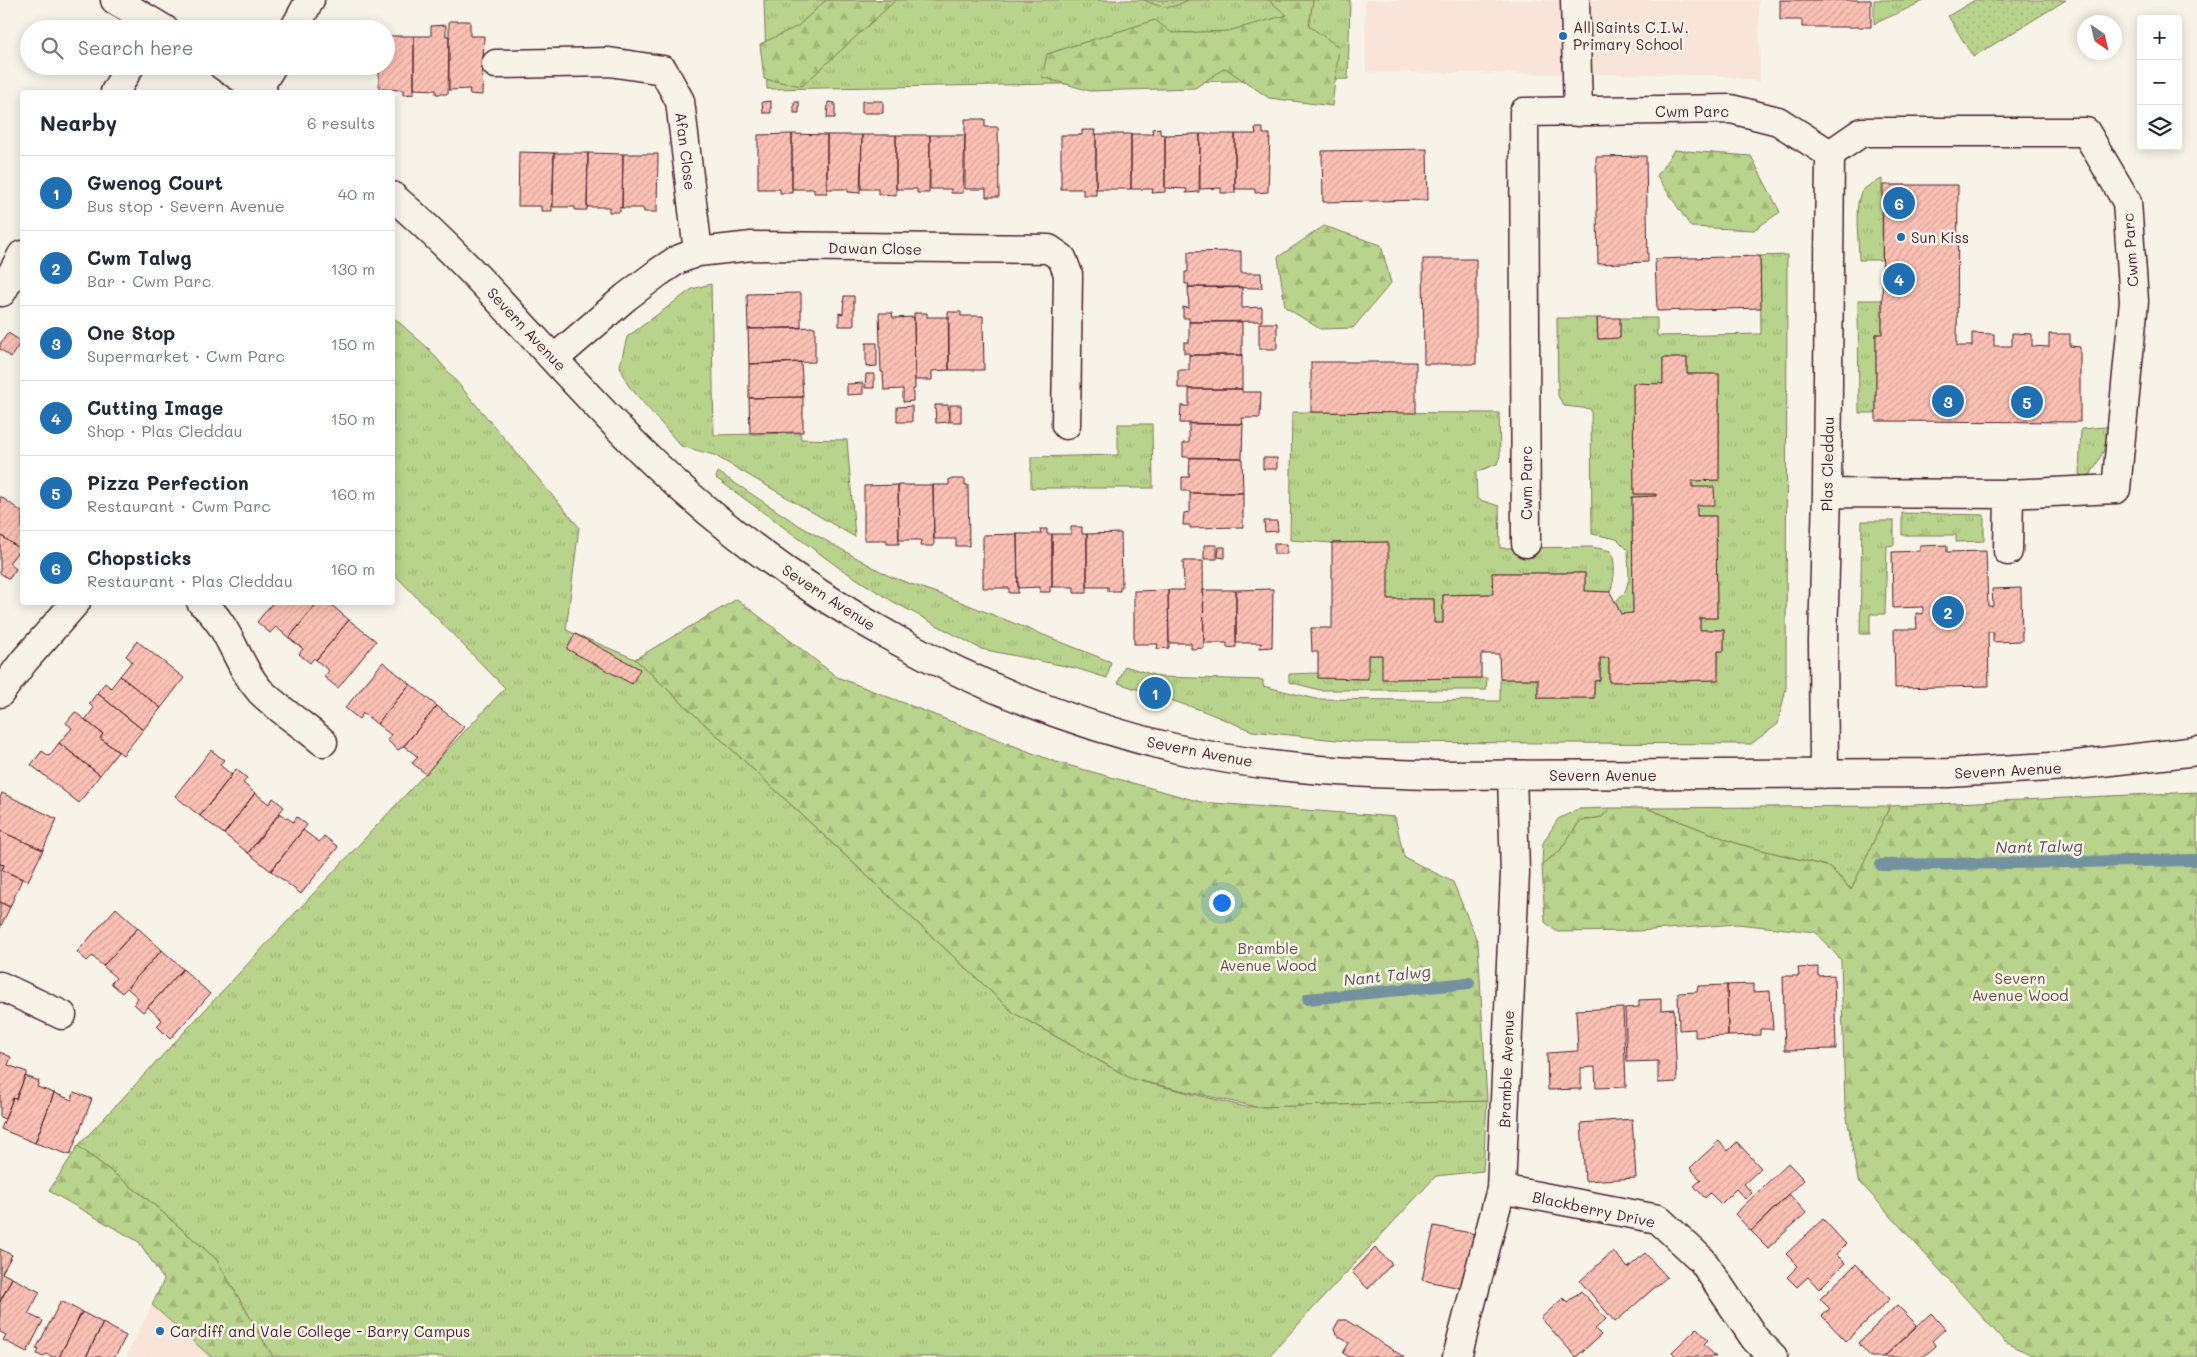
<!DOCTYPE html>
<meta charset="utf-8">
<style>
body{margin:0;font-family:Mali,sans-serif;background:#f6f6f7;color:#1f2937}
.controls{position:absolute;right:15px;top:15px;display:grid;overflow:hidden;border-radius:5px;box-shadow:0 2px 12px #0003}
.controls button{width:45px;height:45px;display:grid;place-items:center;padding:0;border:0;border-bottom:1px solid #e0e1e3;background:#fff;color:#1f2937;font:25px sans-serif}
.compass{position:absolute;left:2077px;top:15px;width:45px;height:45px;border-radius:50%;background:#fff;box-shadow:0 2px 12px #0003;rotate:146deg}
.you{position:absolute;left:1221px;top:902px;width:18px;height:18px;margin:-12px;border:4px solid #fff;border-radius:50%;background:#1a73e8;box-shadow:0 0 0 8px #1a73e833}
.badge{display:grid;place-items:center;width:32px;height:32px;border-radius:50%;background:#1f6fb2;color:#fff;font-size:16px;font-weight:700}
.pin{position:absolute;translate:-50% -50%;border:2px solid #fff;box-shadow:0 1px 5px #0006}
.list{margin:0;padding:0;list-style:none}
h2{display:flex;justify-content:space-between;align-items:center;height:65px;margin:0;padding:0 20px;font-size:21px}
h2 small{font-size:16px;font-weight:400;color:#747a83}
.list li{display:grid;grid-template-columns:32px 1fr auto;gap:15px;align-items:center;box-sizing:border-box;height:75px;padding:0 20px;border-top:1px solid #e0e1e3}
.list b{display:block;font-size:19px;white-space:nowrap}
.list p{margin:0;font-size:16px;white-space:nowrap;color:#747a83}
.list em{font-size:16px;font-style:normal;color:#747a83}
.icon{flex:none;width:28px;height:28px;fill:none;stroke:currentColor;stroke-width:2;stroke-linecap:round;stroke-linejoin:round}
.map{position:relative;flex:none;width:2197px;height:1357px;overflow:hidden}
.search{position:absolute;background:#fff;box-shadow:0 2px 12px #0003;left:20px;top:20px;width:375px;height:55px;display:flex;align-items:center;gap:12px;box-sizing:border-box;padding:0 18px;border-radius:28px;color:#747a83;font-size:19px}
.panel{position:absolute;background:#fff;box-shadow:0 2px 12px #0003;left:20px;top:90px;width:375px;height:515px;border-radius:5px}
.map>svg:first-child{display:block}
.built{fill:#f8e4d9}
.grass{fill:url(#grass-tufts);stroke:#81795b}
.forest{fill:url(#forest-firs);stroke:#81795b}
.park{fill:url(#park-dots);stroke:#81795b}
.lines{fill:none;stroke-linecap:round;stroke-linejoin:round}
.stream{stroke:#73919e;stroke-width:12}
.building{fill:url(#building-hatch);stroke:#4a1f2b}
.minor-casing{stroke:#4a1f2b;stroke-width:31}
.minor{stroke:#f7f3e8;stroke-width:28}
.poi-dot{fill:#1f6fb2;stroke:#f7f3e8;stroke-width:2}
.labels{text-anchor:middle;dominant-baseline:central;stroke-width:5;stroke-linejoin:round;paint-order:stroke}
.poi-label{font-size:15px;fill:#4a1f2b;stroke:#f7f3e8;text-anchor:start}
.street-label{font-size:15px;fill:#4a1f2b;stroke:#f7f3e8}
.park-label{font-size:15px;fill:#664c43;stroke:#f7f3e8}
.water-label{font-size:16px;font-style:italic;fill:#5b4e5b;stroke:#f7f3e8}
</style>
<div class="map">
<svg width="2197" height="1357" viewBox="0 0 2197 1357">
<defs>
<pattern id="grass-tufts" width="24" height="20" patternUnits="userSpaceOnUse" patternTransform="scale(1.25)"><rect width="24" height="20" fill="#b8d38b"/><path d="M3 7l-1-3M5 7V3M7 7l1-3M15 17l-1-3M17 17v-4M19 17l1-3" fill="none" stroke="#a0b578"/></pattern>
<pattern id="forest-firs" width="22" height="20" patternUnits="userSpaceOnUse" patternTransform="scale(1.25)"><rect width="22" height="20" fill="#b8d38b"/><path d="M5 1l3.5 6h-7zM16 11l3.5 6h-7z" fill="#a0b578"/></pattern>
<pattern id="park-dots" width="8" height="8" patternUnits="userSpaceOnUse" patternTransform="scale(1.25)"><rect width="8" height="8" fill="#b8d38b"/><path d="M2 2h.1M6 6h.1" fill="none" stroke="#a0b578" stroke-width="1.8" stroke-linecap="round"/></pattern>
<pattern id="building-hatch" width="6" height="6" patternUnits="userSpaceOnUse" patternTransform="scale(1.25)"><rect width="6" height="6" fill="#fcc1b5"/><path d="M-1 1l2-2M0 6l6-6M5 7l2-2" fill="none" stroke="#daa59c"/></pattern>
</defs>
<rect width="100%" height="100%" fill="#f7f3e8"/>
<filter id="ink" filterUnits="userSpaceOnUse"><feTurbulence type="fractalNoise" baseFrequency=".02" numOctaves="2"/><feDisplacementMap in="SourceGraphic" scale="10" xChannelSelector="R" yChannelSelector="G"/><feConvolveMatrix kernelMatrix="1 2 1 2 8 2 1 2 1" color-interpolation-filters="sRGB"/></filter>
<g filter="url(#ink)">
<!-- built -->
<path class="built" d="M1365,0H1759L1760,81L1714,75L1366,72Z
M152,1305L211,1357H126Z"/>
<!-- grass -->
<path class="grass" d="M764,0H1350L1348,79L767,89Z
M1874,0H1926L1874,24Z
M1882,179V260H1859C1859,242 1854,212 1860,195C1863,187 1875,182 1882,179Z
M1787,255L1786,688L1778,724L1751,744L1355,742L1252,731L1201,710L1118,683L1125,666L1160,677L1263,680V686L1316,699L1500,701V679H1538V698H1594V681L1600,680V658H1609V682L1718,680V651H1724V630H1700V618H1717L1716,516H1697L1692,481L1719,480V374H1687V358H1663V384H1633L1634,494H1656V496L1632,497L1633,613L1621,614L1615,602L1625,592L1629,579L1628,550L1617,539L1592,534L1591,409L1564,406L1558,396L1557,318H1597L1598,339L1620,338V318H1657V336L1761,334L1760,256Z
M711,284L714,435L800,433L801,439L847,440L855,537L714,455L681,446L628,385L620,366L627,337L692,289Z
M1858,300H1882V334H1876V413H1859Z
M393,317L429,349L579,527L566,630L635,659L1014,1013L1132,1079L1246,1107L1487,1101L1483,1171L1436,1176L1268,1357H273L216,1259L146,1198L78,1146L505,688L393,573Z
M1292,412L1499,413L1500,456L1497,464L1476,472L1477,499L1499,506L1500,548L1592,547L1611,551C1616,564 1615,579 1610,592L1585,591V573H1493V594L1443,595V623H1434V599H1388L1387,542L1332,543L1290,540Z
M1118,424H1152L1153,488H1031V457L1118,455Z
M2117,426L2091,474L2084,477L2079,474L2081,429Z
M718,472L800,526L889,576L956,600L1111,662L1107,678L1075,668L981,649L892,601L838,567L716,478Z
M1902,513L1984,515V541L1956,542V535H1902Z
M1862,521H1894V545L1887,546L1885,614H1870V634H1860Z
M1368,655H1382L1383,679L1487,678L1486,690H1320L1289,682V674L1319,673V678L1367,679Z
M1890,806L1852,890L1830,867L1738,844L1646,808Z
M1610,808L1602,817L1580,821L1559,852L1542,864L1543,843L1558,819L1578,809Z"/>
<!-- forest -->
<path class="forest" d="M826,0H896L802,86L764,79L760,44L798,26Z
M1268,0H1313L1309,26L1339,47L1332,106L1269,98L1225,68L1195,88L1090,91L1042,77L1047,54L1155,20L1172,33L1228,31L1287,15Z
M1674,150L1751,156L1780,212L1754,230L1691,227L1657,176Z
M1324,226L1381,245L1391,283L1353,328L1320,329L1285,307L1278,257Z
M737,599L837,677L1053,761L1201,802L1395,817L1404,857L1453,882L1478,943L1487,1101L1256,1107L1132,1079L1014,1013L635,659Z
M2197,792V1357H2036L2005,1342L1858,1180L1845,1106L1841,960L1815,932L1737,924L1638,931L1557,932L1545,922L1542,864L1559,852L1580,821L1602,817L1610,808H1646L1738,844L1830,867L1851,890L1890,806Z
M78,1146L146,1198L216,1259L273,1357H211L152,1305L164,1280L139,1242L49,1191Z"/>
<!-- park -->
<path class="park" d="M1144,0H1188C1169,10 1164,9 1144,0Z
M1975,0H2066L1973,57L1948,16Z"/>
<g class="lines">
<!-- stream -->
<path class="stream" d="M1881,865L2197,860
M1308,999L1469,983"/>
</g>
<!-- building -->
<path class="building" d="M1780,0H1871V27H1802V20H1780Z
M449,21H470V36H484L482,95L469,94L470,89L449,90Z
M446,25V36H449L448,94H436V90L414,89V36H431V26Z
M386,36H414V94L403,95V90L379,89V66H386Z
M771,101V113H763L762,102Z
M862,101H883V113H862Z
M794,102H799V113H794Z
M828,102L835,103V118H827Z
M965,119H985V127H998L999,197H986V189H965Z
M1160,128V134L1165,135V192L1152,193L1153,189H1131V134H1153L1152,129Z
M1255,128H1263V134H1270L1268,192L1255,193V189H1235V134H1256Z
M1082,130H1095L1094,135L1096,134V195H1083V189H1061V135H1082Z
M792,134L827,135V193H814V189H792Z
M792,134V193H780V189H758V135Z
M1096,134H1131V189H1096Z
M1196,134H1200L1199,192L1186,193L1187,189L1165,188V135Z
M1200,134H1235V193H1221V188L1200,189Z
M827,135H862L860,193L848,192V189H827Z
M862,135H896V195L878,194V189H861Z
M896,135H930L929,193H917V189H896Z
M930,135H965L963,193H951V189H930Z
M1427,149L1428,200L1323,202L1322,151Z
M519,152L554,153L552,211H541V206H518Z
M554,153H588L587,210H575V207H553Z
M588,153L623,154L622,208L620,207V212H609V207H587Z
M623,154H658L657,212H644L643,208H622Z
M1646,156L1648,262L1598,264L1596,157Z
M1883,185H1958L1957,346H1972V333L1994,334V346H2012V333L2032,334V346L2049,347V334H2070V346L2080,347V422L1876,421V334H1882Z
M1241,251V273H1261L1262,288L1188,287L1189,284H1185V272H1188V252Z
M1760,256L1761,308L1657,311L1655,259Z
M1423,259H1476V364H1424Z
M1188,287H1242V308L1262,307V321L1189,322V318H1183V307L1189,308Z
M801,293V328L748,329L747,294Z
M844,296H854V326H839V313L843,314Z
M948,312H961V316H983L984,370H949Z
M879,313H892L893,318L914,317L915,389H913V401L903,402V389L884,390L883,372H881Z
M914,313H927V317H949V370L932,371V380H915Z
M1597,318H1620V338L1598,339Z
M1189,322H1242V355H1189V353H1184V342H1189Z
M1259,323H1277V349H1259Z
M815,327V362L749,364L748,329Z
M8,333L21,341L11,357L0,349V344Z
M866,343H877V366L866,367Z
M1189,355H1242V389H1189V388H1178V370H1189Z
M1663,358H1687V374H1719V480L1692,481V487H1714L1715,505H1697V516H1716L1717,618H1700V630H1724V651H1718V680L1609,682V658H1600V680L1594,681V698H1538V679H1500L1499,654H1481V678L1382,679V655H1368V679L1318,678V652H1312L1311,628H1332V543L1388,542V599H1434V623H1443V595L1493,594L1492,573H1585V591L1610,592L1621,614L1633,613L1632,497L1656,496V494H1634L1633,383L1663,384Z
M801,362L803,397L749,398V364Z
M1311,362H1416V413L1311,412Z
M866,374H874V388H865Z
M863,383V394L847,395V384Z
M1189,389H1242V392H1261L1260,418H1242L1243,424L1180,423L1181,406H1189Z
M803,397V432L750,433L749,398Z
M935,405H948L949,422L936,423Z
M950,405H961V422H950Z
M912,406V422H897V407Z
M1189,424H1243L1242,458L1183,457V443H1189Z
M1190,458H1242L1243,493H1190V491H1182V477H1189Z
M1263,458H1277V469H1263Z
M949,479H965V485H968L969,546H956V539H934L933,485H949Z
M898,485H933L934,546H920L921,540H899Z
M898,485L899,544H887V540H864V486Z
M1190,493H1243V527L1190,528V525H1183L1184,513L1190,512Z
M0,496L22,512V545L20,549L0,535Z
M1264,521H1277L1278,531L1265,532Z
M1071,527H1082V534H1087V593H1074V587H1052V534H1071Z
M1040,529H1047V534H1052V587H1050V592H1040V587L1018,588L1017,534H1041Z
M1121,533L1122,587H1120V591H1108V587H1087V534Z
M1017,534L1018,593H1009V588H983V535Z
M0,535L20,549L9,563L16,569L9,579L0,573Z
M1274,544H1287V554H1274Z
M1204,545H1217V559H1204Z
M1947,545V552L1986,551L1988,606H1993L1992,589L2021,588L2022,641L1993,642V632H1988L1989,686L1895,688L1894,629H1917L1916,613L1923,614V607L1893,608L1892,552L1920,551V546Z
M1219,547H1225V558L1218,557Z
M1183,561H1203L1204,648L1191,649V643H1169L1168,590H1184Z
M1273,589L1272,647L1260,648L1261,643H1236V590Z
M1168,590L1169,648L1157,649L1158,644H1134V591Z
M1203,590H1236V647L1227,648V643H1204Z
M273,602H318L289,638L276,627L270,633L257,622Z
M318,602H328L349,620L316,660L314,658L310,663L299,654L303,649L289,638Z
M349,620L376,641L338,688L324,677L329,671L316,660Z
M575,634L640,669L632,684L567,649Z
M137,641L184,678L161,708L120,676L132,661L126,656Z
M383,662L410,684L377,724L363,713L359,719L345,708Z
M120,676L161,708L143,730L97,693L105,683L111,688Z
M410,684L437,706L404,746L398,750L387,740L391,735L377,724Z
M97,693L143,730L123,755L100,738L103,734L85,720L94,708L89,704Z
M437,706L464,727L426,774L412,763L418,757L404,746Z
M75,712L103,734L100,738L118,752L100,775L59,743L72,728L66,723Z
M59,743L100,775L79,803L31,765L42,751L49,756Z
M211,750L224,760L220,765L232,775L200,816L175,796Z
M236,769L247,778L243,783L255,793L224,834L200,816Z
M2,793L57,819L43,850L0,831L2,814L0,813V798Z
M255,793L269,804L273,798L284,807L248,853L224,834Z
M280,813L293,822L297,817L307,825L271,871L248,853Z
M303,830L319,842L324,836L338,847L301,894L271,871Z
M0,831L43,850L28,881L2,870L4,865L0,864Z
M0,864L4,865L2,870L22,879L10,907L0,902Z
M0,902L10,907L0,928Z
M116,908L138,928L103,966L92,956L87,961L77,952Z
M138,928L162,950L122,993L111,983L116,978L103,966Z
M162,950L183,969L143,1012L134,1004L138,998L127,988Z
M1818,967V976L1834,975L1836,1049L1785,1050L1783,976H1799L1798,968Z
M183,969L210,994L170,1039L157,1026L162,1020L148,1007Z
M1753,984V992L1770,991L1773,1029H1760V1035L1728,1036L1727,985Z
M1727,985L1728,1036L1695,1037V1029L1679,1030L1678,993L1697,992L1698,986Z
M1661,999V1010L1674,1009L1677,1082L1658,1083V1061L1627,1062L1625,1008L1639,1007V1000Z
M1623,1008L1626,1087L1596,1088L1595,1067L1581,1068V1089L1548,1090L1547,1053L1578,1051L1576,1010Z
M0,1052L11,1057L8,1065L27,1072L16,1099L13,1098L5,1119L0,1117Z
M25,1076L39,1081L37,1087L54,1093L35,1143L1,1129L13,1098L16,1099Z
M74,1092L92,1099L70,1155L35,1143L54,1093L72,1100Z
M1632,1119L1636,1178L1585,1181L1581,1123Z
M1719,1141L1728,1151L1737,1142L1761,1168L1744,1184L1752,1193L1745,1199L1736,1189L1721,1204L1710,1193L1705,1198L1694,1186L1701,1180L1690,1168Z
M1788,1163L1804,1180L1751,1231L1735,1214Z
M1789,1194L1806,1213L1768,1248L1751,1231Z
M1823,1219L1846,1244L1836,1254L1845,1263L1819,1289L1808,1277L1797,1287L1787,1277L1798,1266L1786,1254Z
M1434,1226L1476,1234L1465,1289L1422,1280Z
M1375,1248L1392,1264L1368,1289L1352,1272Z
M0,1249L12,1255L2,1273L12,1278L0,1302Z
M1613,1251L1628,1268L1645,1253L1667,1277L1615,1322L1580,1281Z
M1856,1264L1890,1299L1846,1341L1822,1316L1830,1309L1820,1299Z
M12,1278L40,1292L28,1314L43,1321L27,1352L3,1340L6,1335L0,1332V1302Z
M1581,1291L1606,1319L1595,1329L1601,1335L1576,1357L1541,1318L1563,1298L1567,1302Z
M61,1301L82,1312L59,1357H53L46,1354L43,1357L37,1354L39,1350L36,1349Z
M1897,1305L1917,1325L1884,1357H1871L1858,1343Z
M82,1312L103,1323L86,1357H59Z
M1931,1313L1945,1329L1932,1341L1936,1346L1923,1357H1884Z
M1339,1320H1346L1404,1357H1349L1343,1353L1349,1343L1336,1335L1334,1329Z
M103,1323L126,1336L115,1357H86Z
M1697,1328L1708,1340L1704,1344L1716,1357H1677L1672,1352Z"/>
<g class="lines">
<defs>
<path id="minor" d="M115,0L164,29
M1575,0L1578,112
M294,29L310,0
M496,64L609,62L663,70L680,101L698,252
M223,66L263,92
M258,89L272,66
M115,92L130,66
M392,196C488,278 565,379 656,465C800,601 985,704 1178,749C1260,768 1346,773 1430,775L1948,773L2067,766L2197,751
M2,292L22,255
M554,359L626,297L659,272L677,260L698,252L752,246L1049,249L1062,258L1068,274L1066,425
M1526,543L1524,112L1731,109L1778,121L1830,154L1862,132H2086L2127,202L2134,301L2116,489L2009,494L1827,493
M2008,551L2009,494
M201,602C232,628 235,663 260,691C277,708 304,726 323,742
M0,693L24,661L76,602
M1824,774L1823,641L1827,493L1830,154
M0,986L62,1015
M1501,1189L1658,1219L1702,1260L1755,1339L1773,1357
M1457,1357L1501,1189L1515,873L1512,775"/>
</defs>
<!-- minor casing -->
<use href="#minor" class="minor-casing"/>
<!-- minor -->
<use href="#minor" class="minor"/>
</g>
</g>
<!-- markers -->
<g class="poi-dot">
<circle cx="1563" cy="36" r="5"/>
<circle cx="1901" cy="237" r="5"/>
<circle cx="160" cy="1331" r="5"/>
</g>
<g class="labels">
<!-- poi labels -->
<g class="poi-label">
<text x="1573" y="27">All Saints C.I.W.<tspan x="1573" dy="17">Primary School</tspan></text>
<text x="1911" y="237">Sun Kiss</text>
<text x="170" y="1331">Cardiff and Vale College - Barry Campus</text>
</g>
<!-- street labels -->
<g class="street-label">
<text x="1692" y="111">Cwm Parc</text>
<text transform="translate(686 151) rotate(83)">Afan Close</text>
<text transform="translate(875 248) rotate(1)">Dawan Close</text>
<text transform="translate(2130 250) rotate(-94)">Cwm Parc</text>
<text transform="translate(527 329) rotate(47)">Severn Avenue</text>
<text transform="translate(1827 464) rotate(-89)">Plas Cleddau</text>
<text transform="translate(1526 483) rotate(-90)">Cwm Parc</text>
<text transform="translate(829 597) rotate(33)">Severn Avenue</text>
<text transform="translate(1200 751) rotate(11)">Severn Avenue</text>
<text transform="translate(2008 770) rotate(-3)">Severn Avenue</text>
<text x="1603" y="775">Severn Avenue</text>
<text transform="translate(1506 1069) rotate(-88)">Bramble Avenue</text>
<text transform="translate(1594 1209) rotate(12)">Blackberry Drive</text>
</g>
<!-- park labels -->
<g class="park-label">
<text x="1268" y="948">Bramble<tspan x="1268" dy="17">Avenue Wood</tspan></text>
<text x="2020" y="978">Severn<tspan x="2020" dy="17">Avenue Wood</tspan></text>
</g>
<!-- water labels -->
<g class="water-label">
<text transform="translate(2039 846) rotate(-1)">Nant Talwg</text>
<text transform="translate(1387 975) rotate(-6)">Nant Talwg</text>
</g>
</g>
</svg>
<div class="controls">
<button>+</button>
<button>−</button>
<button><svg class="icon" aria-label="layers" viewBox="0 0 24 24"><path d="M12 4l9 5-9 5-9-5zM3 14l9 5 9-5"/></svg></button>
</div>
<svg class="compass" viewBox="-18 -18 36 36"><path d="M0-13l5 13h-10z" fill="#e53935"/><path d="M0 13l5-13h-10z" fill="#747a83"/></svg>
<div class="you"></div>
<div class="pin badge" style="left:1155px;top:693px">1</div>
<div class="pin badge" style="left:1948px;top:612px">2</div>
<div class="pin badge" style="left:1948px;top:401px">3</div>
<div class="pin badge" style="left:1899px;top:279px">4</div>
<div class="pin badge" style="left:2027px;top:402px">5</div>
<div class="pin badge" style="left:1899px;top:203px">6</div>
<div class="search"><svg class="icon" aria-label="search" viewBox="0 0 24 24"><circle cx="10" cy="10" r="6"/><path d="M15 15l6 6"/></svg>Search here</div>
<section class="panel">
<h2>Nearby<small>6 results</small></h2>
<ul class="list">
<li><span class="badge">1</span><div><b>Gwenog Court</b><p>Bus stop · Severn Avenue</p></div><em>40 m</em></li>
<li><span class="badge">2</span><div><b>Cwm Talwg</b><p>Bar · Cwm Parc</p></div><em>130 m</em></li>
<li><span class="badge">3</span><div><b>One Stop</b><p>Supermarket · Cwm Parc</p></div><em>150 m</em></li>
<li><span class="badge">4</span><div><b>Cutting Image</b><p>Shop · Plas Cleddau</p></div><em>150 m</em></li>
<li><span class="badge">5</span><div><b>Pizza Perfection</b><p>Restaurant · Cwm Parc</p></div><em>160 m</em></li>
<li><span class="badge">6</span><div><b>Chopsticks</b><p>Restaurant · Plas Cleddau</p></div><em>160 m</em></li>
</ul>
</section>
</div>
